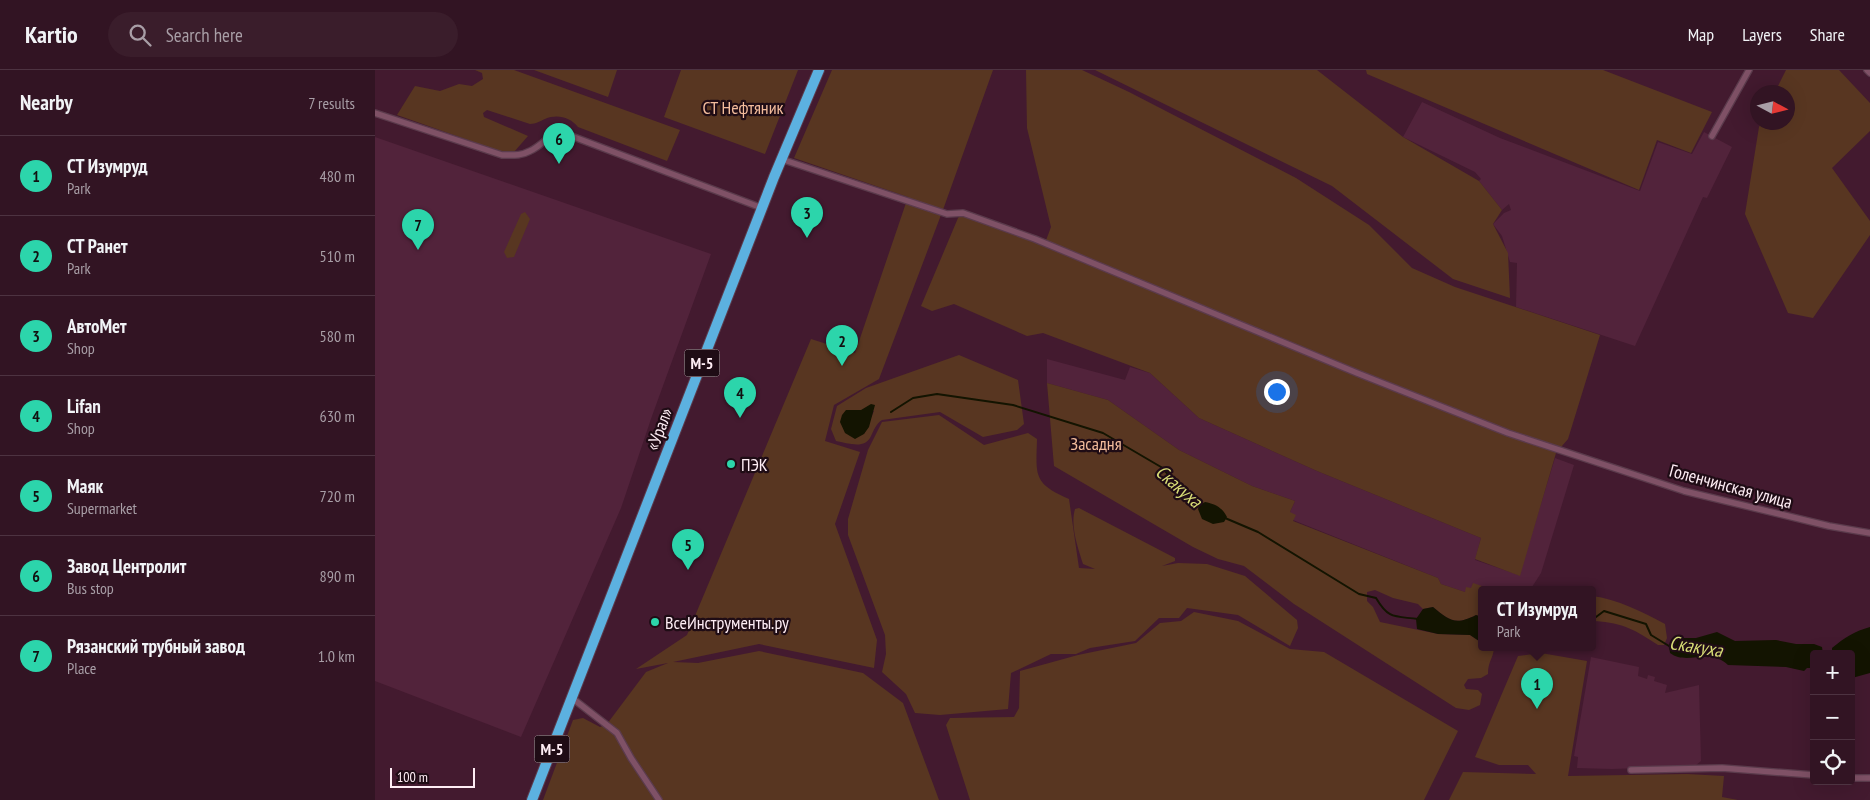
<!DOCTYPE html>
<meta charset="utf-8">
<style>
body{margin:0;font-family:"PT Sans Narrow",sans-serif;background:#3a1d2b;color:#f1f3f6}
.controls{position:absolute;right:15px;bottom:15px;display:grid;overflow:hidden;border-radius:5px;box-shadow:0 5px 20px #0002}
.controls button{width:45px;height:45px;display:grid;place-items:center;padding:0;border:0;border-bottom:1px solid #4d3341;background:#321423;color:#f1f3f6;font:25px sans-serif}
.compass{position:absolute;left:1375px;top:15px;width:45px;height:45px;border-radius:50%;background:#321423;box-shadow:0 5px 20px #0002;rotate:97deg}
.scale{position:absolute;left:15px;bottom:12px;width:85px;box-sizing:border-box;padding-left:5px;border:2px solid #feedf4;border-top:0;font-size:14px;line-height:18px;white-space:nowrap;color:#feedf4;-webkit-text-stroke:4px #1f0c15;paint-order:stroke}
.you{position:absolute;left:901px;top:321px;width:18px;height:18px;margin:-12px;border:4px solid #fff;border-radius:50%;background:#1a73e8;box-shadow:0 0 0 8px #1a73e833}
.badge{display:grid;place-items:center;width:32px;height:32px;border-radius:50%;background:#2cd5ab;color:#111;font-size:16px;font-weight:700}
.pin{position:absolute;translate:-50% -41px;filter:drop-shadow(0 1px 2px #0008)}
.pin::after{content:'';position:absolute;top:26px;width:18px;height:15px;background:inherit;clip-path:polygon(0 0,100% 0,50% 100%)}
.popup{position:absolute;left:1103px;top:516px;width:118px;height:65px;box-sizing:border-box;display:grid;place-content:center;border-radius:5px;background:#321423;filter:drop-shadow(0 1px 4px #0005);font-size:16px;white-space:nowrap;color:#a89ea6}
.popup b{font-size:19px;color:#f1f3f6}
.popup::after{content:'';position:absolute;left:50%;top:100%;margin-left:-10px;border:10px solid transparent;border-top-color:#321423}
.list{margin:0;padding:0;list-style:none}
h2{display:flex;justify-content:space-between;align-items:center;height:65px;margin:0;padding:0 20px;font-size:21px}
h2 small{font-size:16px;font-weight:400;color:#a89ea6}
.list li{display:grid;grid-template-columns:32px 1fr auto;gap:15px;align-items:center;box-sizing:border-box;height:80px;padding:0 20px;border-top:1px solid #4d3341}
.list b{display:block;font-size:19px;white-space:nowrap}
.list p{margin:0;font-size:16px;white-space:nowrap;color:#a89ea6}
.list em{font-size:16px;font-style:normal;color:#a89ea6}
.icon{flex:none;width:28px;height:28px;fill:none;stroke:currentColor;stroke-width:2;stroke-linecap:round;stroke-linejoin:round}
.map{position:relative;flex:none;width:1495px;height:730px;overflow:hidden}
header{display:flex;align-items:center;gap:30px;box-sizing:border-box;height:70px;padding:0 25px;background:#321423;border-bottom:1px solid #4d3341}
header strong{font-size:24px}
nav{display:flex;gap:28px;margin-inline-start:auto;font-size:18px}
.search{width:350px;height:45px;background:#3a1d2b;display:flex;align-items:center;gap:12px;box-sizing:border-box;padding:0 18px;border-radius:28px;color:#a89ea6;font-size:19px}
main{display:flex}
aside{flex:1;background:#321423}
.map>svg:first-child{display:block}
.built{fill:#52233b}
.green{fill:#583621;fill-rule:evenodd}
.water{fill:#131401}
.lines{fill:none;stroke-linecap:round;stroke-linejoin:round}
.stream{stroke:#131401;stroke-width:2}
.minor-casing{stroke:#5b3b4c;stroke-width:8}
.trunk-casing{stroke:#5b3b4c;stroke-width:12}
.minor{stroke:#7f5166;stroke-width:5.5}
.trunk{stroke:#5cb1e0;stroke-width:10}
.poi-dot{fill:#2cd5ab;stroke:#1f0c15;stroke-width:2}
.labels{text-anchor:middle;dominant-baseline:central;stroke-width:4.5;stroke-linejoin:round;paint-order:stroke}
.shield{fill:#1f0c15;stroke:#bbaab1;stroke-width:1}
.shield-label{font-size:16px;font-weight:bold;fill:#feedf4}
.park-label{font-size:18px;fill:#f3bc9c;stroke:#1f0c15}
.street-label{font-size:18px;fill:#feedf4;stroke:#1f0c15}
.poi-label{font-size:18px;fill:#feedf4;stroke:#1f0c15;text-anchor:start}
.water-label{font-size:19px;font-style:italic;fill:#d8dd76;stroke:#1f0c15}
</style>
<header>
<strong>Kartio</strong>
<div class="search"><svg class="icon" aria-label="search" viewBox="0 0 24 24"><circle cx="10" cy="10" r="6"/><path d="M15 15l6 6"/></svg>Search here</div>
<nav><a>Map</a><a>Layers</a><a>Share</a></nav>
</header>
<main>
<aside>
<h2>Nearby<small>7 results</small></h2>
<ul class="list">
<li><span class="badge">1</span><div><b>СТ Изумруд</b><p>Park</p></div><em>480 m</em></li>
<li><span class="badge">2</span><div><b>СТ Ранет</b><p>Park</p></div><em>510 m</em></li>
<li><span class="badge">3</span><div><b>АвтоМет</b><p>Shop</p></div><em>580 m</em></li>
<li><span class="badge">4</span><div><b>Lifan</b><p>Shop</p></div><em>630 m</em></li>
<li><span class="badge">5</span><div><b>Маяк</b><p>Supermarket</p></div><em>720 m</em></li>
<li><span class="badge">6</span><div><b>Завод Центролит</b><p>Bus stop</p></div><em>890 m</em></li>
<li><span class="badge">7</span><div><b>Рязанский трубный завод</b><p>Place</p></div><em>1.0 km</em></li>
</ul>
</aside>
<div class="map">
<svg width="1495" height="730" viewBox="0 0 1495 730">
<rect width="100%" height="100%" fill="#431a2f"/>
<!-- built -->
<path class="built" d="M1047,32L1125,68L1265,121L1283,72L1317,84L1329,62L1357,77L1332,128L1328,127L1260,276L1141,237L1142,193L1135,192L1127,166L1118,154L1129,143L1136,140L1134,134L1127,140L1104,111L1106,109L1100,102L1028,67Z
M0,67L336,184L277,346L246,438L146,667L0,611Z
M672,289L750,310L755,297L775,303L824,348L942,401L1106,468L1100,490L1144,505L1180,388L1199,395L1166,503L1155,520H1119L1098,514L1097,519L1090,522L1066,514L1063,508L918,450L915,442L920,431L877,416L804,380L733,330L672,313Z
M1216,587L1264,597L1263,606L1272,609L1273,605L1280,607L1279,611L1292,615L1290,623L1324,615L1326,691L1320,696L1237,699L1202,698L1203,687L1199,686Z"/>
<!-- green -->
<path class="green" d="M100,0H139L305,60L292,91L203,57C195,47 182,44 170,49C165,51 161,54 155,54L112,40L108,43L109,47L153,66L139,82L130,83L22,45L40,16L65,21L84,14L97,16L108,9L107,3Z
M159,0H242L233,27Z
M306,0H423L390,84L289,47Z
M457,0H618L569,137L504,309L459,335L450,371L485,382L460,454L502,570L499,598L384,574L298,592L323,593L384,581L488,603L528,633L564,730H168L198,650L208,648L225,657L232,654L271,602L293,593L261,599L312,565L436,269L480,283L533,127L419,88Z
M651,0H707L754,22L921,108L994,155L1037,198L1080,217L1225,265L1193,369L1181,383L1145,506L1100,489L1106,468L942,401L824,348L775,303L668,263L652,266L579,234L557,241L546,236L583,148L587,144L670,173L676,157L652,58Z
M720,0H942L1028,67L1104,111L1127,140L1118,154L1133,183L1135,228L1078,209L957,116Z
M991,0H1228L1337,42L1316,83L1282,70L1264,120L992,4Z
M1411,0H1464L1495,33V61L1457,98L1495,151V165L1438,248L1413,243L1370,144L1384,57L1386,53L1412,52V22H1400Z
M150,142L155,149L139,187L132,188L129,182L146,144Z
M584,285L643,310L649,354L642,360L608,367L565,342L507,350C501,354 499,360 496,366C490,380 473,373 461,371L456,359L462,336L491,318ZM471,340L499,341L489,364Z
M672,313L733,330L804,380L877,416L920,431L915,442L921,445L918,451L1063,508L1066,514L1090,522L1091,517L1096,518L1098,513L1119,520H1107V547L1101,545C1080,556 1074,550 1058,537L1048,539L1043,534L1018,528L1000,520L992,522V531L998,537L1005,552L1063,564L1095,565L1107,573V578H1119C1118,589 1113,591 1113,604L1106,608L1093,609L1089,615L1091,619L1103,620L1107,624L1105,635L1094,640L1081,638L919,534L869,496L843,489L818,477L679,396Z
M564,345L609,375L653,363L662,369C661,406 658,413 694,429L704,498L720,499L708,494C703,478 695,456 700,439L704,438L800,488V491L787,496L803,493L832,494L870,506L922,550L923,558L915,576L863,545L812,538L804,548H784L760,571L715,578L701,584H676L636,603L633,639L565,645L540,643L531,624L507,602L511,584L510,565L473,465V449L493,380L507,352Z
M1217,526C1242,529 1268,542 1290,554L1292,568L1289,575H1283C1260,560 1249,553 1220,551L1217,553Z
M819,542L863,551L915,579L949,582L1083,661L1049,730H595L571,655L575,648L639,647L644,638L645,601L703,585L761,573L785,553L806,551Z
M1166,583L1212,591L1193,706L1312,704L1349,706L1347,727L1363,730H1074L1088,702L1161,704L1153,695H1124L1100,687L1143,586Z"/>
<!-- water -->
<path class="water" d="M496,334L500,335L494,357L489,364L480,369L470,363L465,352L467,345L471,340H486Z
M830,432C840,434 847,437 852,447L849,452L838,454L827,449L823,439L824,436Z
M1058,537C1074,550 1080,556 1101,545L1107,547V573L1095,565L1063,564L1042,559L1041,549L1048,539Z
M1495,557V603L1477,608L1476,584H1457V578C1469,568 1480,561 1495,557Z
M1342,562L1360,571L1401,570L1421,574H1439L1447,577L1448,584H1439V598H1432L1429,601L1411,597L1353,595C1335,577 1312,596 1295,583L1294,576L1298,570L1304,568H1321Z"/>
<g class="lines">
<!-- stream -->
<path class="stream" d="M516,342L538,328L562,324L638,335L728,363L786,397L825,437
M850,448L883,462L984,524L1001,528C1014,550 1020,546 1043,549
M1217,550L1229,541L1271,554L1276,565L1294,576"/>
<defs>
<path id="minor" d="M1492,0L1495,3
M0,43L127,85C137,85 146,86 155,81C170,74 172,63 191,64L387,138
M1337,66L1374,0
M406,89L572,144L588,143L660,169L982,303L1133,363L1309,421L1454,456L1495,463
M197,628L242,663L256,688L284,730
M1256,700L1347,698L1439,705
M1476,708H1495"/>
<path id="trunk" d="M157,730L399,107L444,0"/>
</defs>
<!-- minor casing -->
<use href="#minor" class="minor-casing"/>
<!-- trunk casing -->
<use href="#trunk" class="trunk-casing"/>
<!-- minor -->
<use href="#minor" class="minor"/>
<!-- trunk -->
<use href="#trunk" class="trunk"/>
</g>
<!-- markers -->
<g class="poi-dot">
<circle cx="356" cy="394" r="5"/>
<circle cx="280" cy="552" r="5"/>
</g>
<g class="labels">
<!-- shield labels -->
<g class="shield">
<rect x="309.5" y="279.5" width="35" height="27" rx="4"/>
<rect x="159.5" y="665.5" width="35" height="27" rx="4"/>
</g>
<g class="shield-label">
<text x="327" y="293">М-5</text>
<text x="177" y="679">М-5</text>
</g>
<!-- park labels -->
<g class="park-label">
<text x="368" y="37">СТ Нефтяник</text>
<text x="721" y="373">Засадня</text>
</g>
<!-- street labels -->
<g class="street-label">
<text transform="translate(284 359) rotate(-69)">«Урал»</text>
<text transform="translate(1356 416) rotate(15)">Голенчинская улица</text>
</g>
<!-- poi labels -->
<g class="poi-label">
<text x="366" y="394">ПЭК</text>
<text x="290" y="552">ВсеИнструменты.ру</text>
</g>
<!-- water labels -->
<g class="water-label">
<text transform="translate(804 416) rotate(41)">Скакуха</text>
<text transform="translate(1321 576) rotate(9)">Скакуха</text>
</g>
</g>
</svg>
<div class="controls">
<button>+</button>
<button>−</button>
<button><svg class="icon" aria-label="locate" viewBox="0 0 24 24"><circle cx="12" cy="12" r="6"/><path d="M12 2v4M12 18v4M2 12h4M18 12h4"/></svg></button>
</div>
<svg class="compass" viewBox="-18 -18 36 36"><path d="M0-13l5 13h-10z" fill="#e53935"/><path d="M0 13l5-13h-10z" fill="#a89ea6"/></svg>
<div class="scale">100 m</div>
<div class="you"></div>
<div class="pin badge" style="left:1162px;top:639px">1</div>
<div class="popup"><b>СТ Изумруд</b>Park</div>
<div class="pin badge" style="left:467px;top:296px">2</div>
<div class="pin badge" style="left:432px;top:168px">3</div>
<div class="pin badge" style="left:365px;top:348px">4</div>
<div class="pin badge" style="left:313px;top:500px">5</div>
<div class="pin badge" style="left:184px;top:94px">6</div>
<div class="pin badge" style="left:43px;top:180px">7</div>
</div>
</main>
